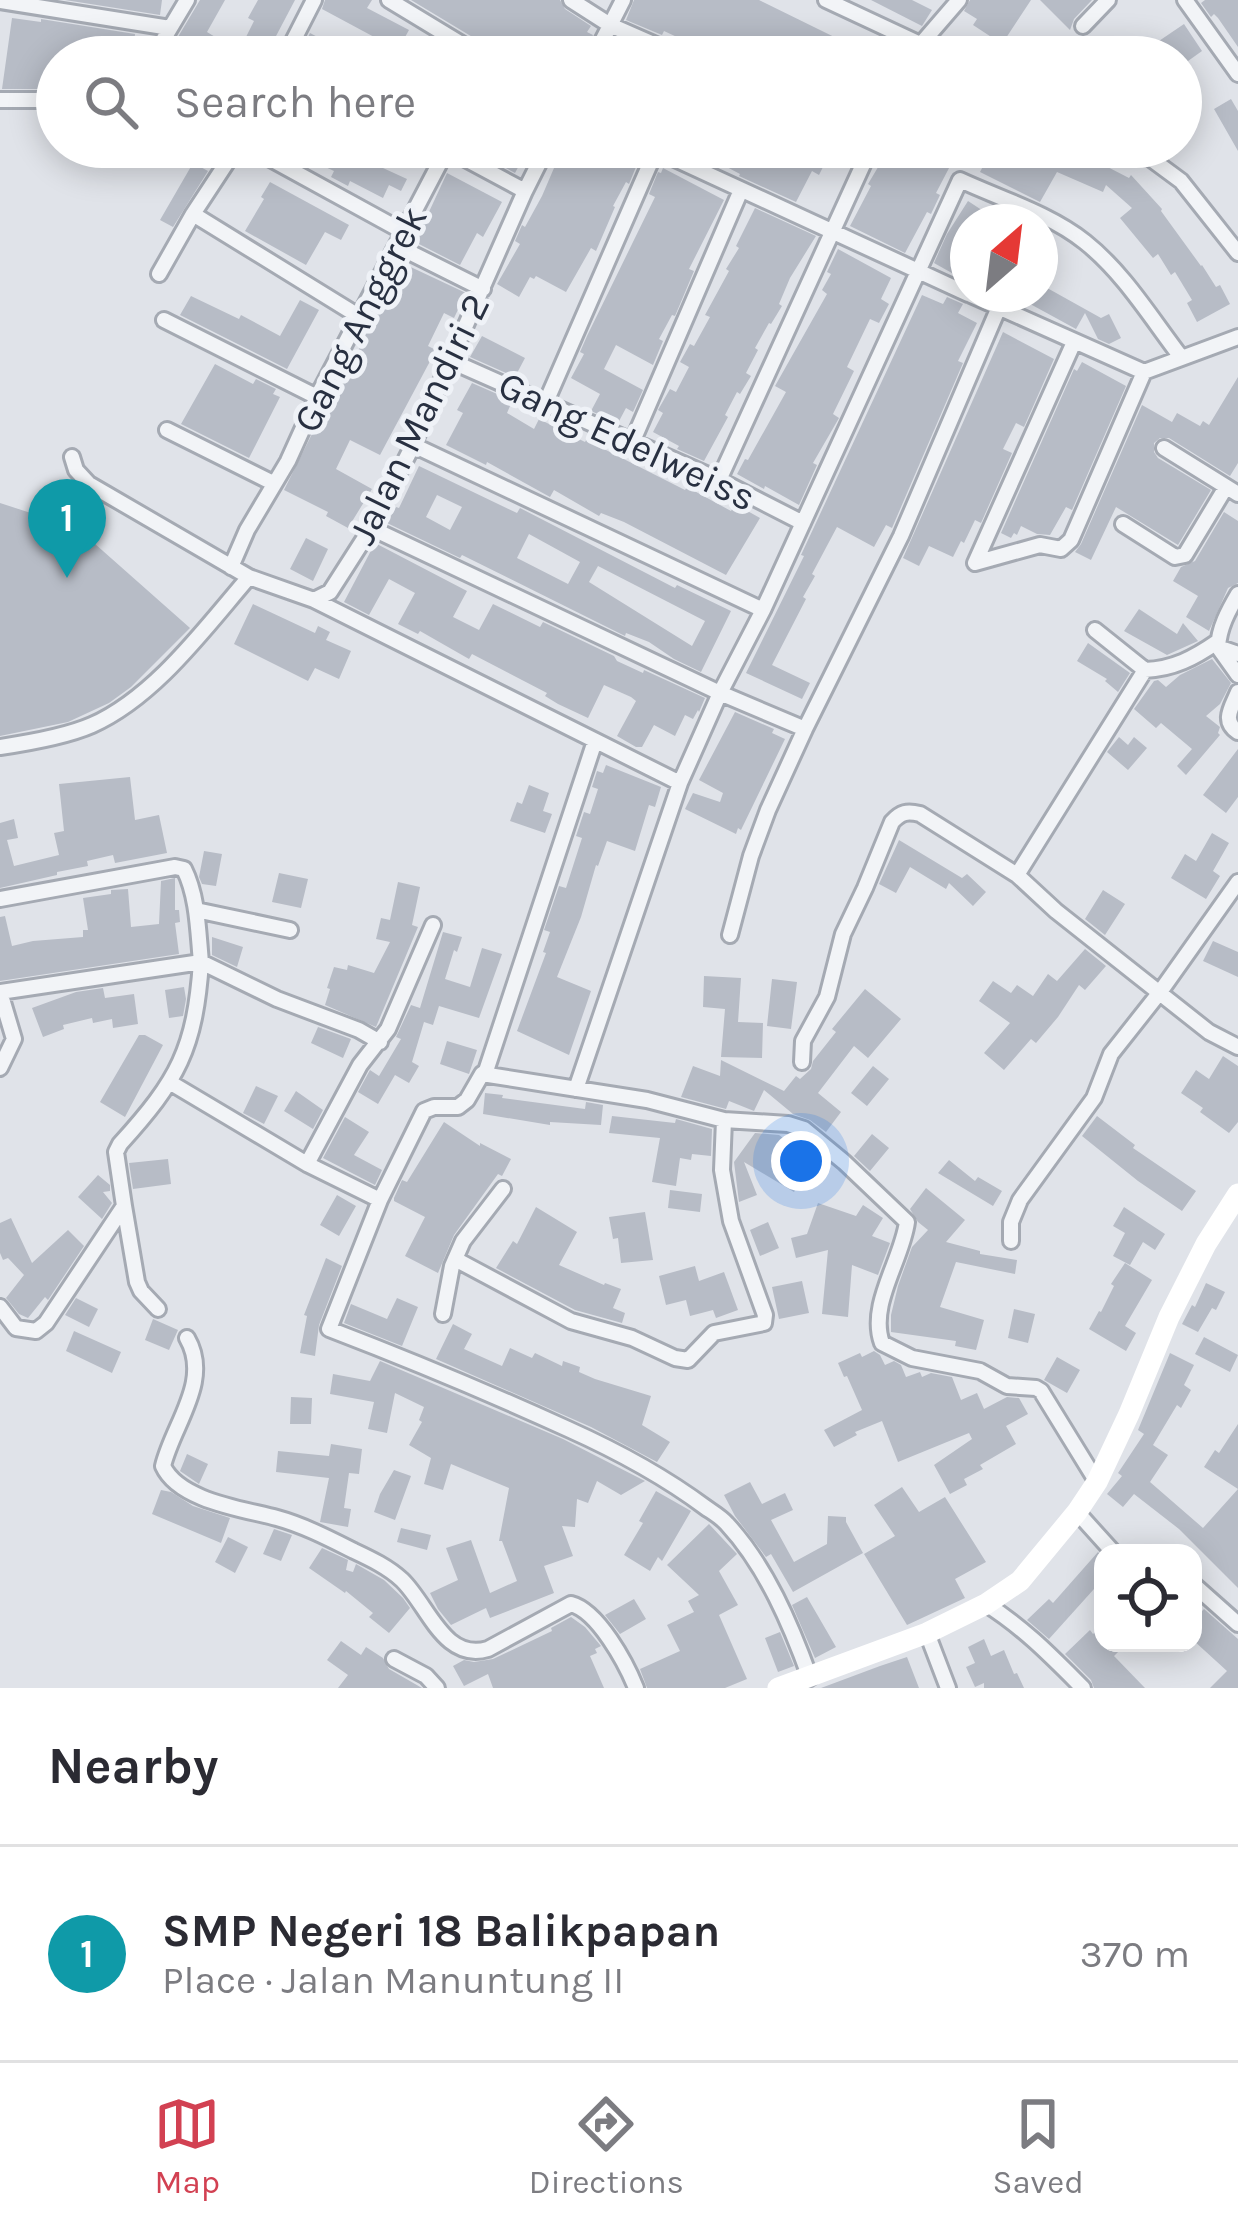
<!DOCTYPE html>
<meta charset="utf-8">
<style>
body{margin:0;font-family:Karla,sans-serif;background:#f7f7f7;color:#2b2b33}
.controls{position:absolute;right:36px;bottom:36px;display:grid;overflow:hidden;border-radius:24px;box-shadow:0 6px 30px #0003}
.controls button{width:108px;height:108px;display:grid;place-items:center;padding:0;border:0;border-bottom:3px solid #e1e1e2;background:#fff;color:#2b2b33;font:60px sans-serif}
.compass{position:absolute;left:950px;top:204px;width:108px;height:108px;border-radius:50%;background:#fff;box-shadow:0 6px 30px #0003;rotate:28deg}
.you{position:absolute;left:801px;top:1161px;width:42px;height:42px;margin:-30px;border:9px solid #fff;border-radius:50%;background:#1a73e8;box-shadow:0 0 0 18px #1a73e833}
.badge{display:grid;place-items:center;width:78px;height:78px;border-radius:50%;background:#d24152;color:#fff;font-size:39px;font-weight:700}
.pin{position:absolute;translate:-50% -99px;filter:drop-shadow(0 3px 6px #0008)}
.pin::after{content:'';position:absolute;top:63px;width:42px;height:36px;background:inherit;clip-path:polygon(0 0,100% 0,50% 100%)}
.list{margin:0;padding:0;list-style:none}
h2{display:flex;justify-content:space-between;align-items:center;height:156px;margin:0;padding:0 48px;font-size:51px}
h2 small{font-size:39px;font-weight:400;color:#7c7c81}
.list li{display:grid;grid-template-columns:78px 1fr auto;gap:36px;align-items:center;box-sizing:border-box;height:216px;padding:0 48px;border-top:3px solid #e1e1e2}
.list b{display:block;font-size:45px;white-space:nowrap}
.list p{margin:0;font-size:39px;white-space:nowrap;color:#7c7c81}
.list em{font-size:39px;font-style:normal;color:#7c7c81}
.icon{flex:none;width:66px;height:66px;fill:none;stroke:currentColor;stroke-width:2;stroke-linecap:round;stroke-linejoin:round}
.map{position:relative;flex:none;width:1238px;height:1688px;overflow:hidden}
.search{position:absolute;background:#fff;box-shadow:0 6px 30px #0003;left:36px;right:36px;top:36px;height:132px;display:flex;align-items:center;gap:30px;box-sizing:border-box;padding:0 42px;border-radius:66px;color:#7c7c81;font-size:45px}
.sheet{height:372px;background:#fff}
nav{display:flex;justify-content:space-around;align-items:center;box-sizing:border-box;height:168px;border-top:3px solid #e1e1e2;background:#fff;font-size:33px;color:#7c7c81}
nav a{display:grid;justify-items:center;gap:6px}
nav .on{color:#d24152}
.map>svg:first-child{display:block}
.building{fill:#b7bcc6;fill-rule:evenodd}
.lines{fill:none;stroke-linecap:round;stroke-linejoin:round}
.street-casing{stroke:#a5aab3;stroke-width:20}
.street{stroke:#f2f4f7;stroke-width:14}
.secondary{stroke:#fff;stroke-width:21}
.labels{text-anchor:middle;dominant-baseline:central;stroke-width:10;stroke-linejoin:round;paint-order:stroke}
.street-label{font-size:39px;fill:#283041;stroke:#eff2f7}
</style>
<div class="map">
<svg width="1238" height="1688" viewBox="0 0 1238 1688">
<rect width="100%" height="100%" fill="#e0e3e9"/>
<!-- building -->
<path class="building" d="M65,0H162L160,15Z
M200,0H225L207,32L230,46L233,41L242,45L254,21L248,18L258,0H295L265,57H166Z
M325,0H372L367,8L409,30L394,57H366L376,38L322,9Z
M411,0H560L565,9L591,26L587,32L593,35L583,57H494L489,47Z
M634,0H759L875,57H720L664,31L662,35L626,20Z
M871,0H912L932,10L922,26Z
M970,0H1031L1002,44L973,25L977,19L964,11Z
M1040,0H1092L1074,19L1070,30Z
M1205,0H1238V47L1218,18L1214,14L1211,17L1201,3Z
M12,18L41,22V19L135,34L133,57H57L55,89H2Z
M1184,24L1202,51L1181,66V57H1165L1156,43Z
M310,33L355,57H298Z
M1231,99L1238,111V151L1214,109Z
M312,147H328L362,162L370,147H395L383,168L407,179L401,191L389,185L383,198L350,181L348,186L331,177L334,171L306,158Z
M467,147H529L515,173Z
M563,147H609L638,162L629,184L626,182L613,206L615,207L596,251L591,248L566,292L536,276L534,279L530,277L519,297L497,284L520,244L515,241L522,225L525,227L542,196Z
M689,147H833L819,175L812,171L796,202L739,176L740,174Z
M890,147H960L936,193L940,195L931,214L927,212L905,253L850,226L871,186L868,184Z
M993,147H1079L1096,157L1094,160L1129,178L1131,175L1162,209L1161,211L1201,266L1202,265L1216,287L1220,285L1230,304L1197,322L1187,303L1192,300L1175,272L1171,275L1158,254L1153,258L1120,218L1132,208L1106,185L1103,192L1057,172L1040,202L980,172Z
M193,163L208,171L173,227L160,220Z
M663,168L724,200L689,269L694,271L675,316L672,315L659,339L663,341L653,365L616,345L604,369L643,390L633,412L626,408L618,423L591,411L600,394L571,378L584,354L580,352L587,336L655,197L649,194L658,172L661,173Z
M447,173L502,202L483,237L477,233L460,265L415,242Z
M270,182L349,225L341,240L325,232L306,265L245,231L264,199L261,197Z
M968,201L1000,222H968V282L934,263L947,234Z
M755,208L816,236L790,278L779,304L782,306L771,324L769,323L755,348L758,350L746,373L751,376L740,394L737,392L725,415L728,417L704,461L677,449L679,446L653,432L663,413L658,410L670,389L676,392L689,367L680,362L690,344L694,346L710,317L705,315L729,271L726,269L739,248L736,246Z
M838,249L891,278L881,299L889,304L879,323L870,319L847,367L854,371L833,414L839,418L813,463L817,465L799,505L765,486L764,489L737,474L745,459L748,460L786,392L775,386L827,294L822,290L831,274L827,272Z
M400,262L466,293L454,318L444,313L428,346L436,350L380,455L350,440L336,469L372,489L348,528L326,516L328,512L284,490L318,422L323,425Z
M1040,284L1101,318L1109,314L1121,338L1109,344L1098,339L1085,313L1076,329L1012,294H1040Z
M922,295L943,304L947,297L963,304L958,313L977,323L958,361L963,363L892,528L886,525L874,547L837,527L812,574L815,576L803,597L806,599L772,665L810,683L802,699L746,673L804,556L801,555Z
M191,296L239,319L241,315L280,336L300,300L319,310L287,369L180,315Z
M1003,332L1054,359L1024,427L1016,423L1003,449L1012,453L981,523L975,520L964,543L961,541L953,557L929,546L919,566L903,558Z
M482,336L525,358L515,377L470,357Z
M1082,362L1126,386L1072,510L1066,507L1050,535L1037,534L1021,526L1017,535L1014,533L1011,538L1001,533L1074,369L1077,371Z
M215,364L253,384L256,379L276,389L273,394L280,397L249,458L181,424Z
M1238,377V463L1230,476L1169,438H1160L1154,443V452L1158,458L1211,490L1178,545L1116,507L1091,560L1075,552L1081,544L1142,405L1172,422L1177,413L1200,426L1203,421L1209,425Z
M472,383L504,397L501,402L510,406L507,413L534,429L539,419L585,442L589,435L607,443L604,449L685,490L687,487L731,511L735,504L760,518L726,575L624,522L601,513L599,516L554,490L550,497L487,462L486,465L446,445L463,413L457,410Z
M419,466L517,513L520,508L675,588L677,585L731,611L701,672L674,659L649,642L626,633L625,636L462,555L460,558L387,523L396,507L399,508ZM437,495L462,507L450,530L426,517ZM529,534L580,562L568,584L517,558ZM598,566L705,621L692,646L589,582Z
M0,503L77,528L190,628L131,687L109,703L68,722L0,736Z
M1224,512L1238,521V583L1228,588L1209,631L1186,617L1198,596L1173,581L1181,567L1195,561Z
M306,538L328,549L313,581L290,569Z
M375,543L467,591L453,617L479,630L493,604L540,627L543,622L614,656L617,661L643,673L644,670L705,698L699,712L698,710L693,719L685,715L675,736L654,725L642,747H636L617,736L636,701L631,697L604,685L588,718L558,704L545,696L547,693L472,654L469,659L420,631L418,634L398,624L415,593L389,579L369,615L344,602Z
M253,604L315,633L318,626L330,632L326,640L351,651L339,679L315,668L308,681L234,644Z
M1139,609L1177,634L1183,623L1198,641L1167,655L1124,631Z
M1088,643L1130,673L1118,692L1105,681L1107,679L1077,661Z
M1212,659L1231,683L1220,704L1206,716L1220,727L1218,733L1220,735L1186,775L1177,766L1192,749L1161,723L1156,728L1134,709L1154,681L1158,680L1166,687L1180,675Z
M735,712L774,729L772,733L785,739L741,830L738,828L736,834L685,809L693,793L720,802L723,793L699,780Z
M1119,737L1128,745L1134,737L1147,748L1128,770L1107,752Z
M1238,749V797L1226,813L1203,795Z
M606,765L661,787L655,807L649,805L635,851L607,841L598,866L596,865L581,917L557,977L591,991L569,1055L517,1031L546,953L543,952L550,932L544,930L559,886L566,888L582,838L576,836L584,812L590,814L598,789L592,787L597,771L603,773Z
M130,777L135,820L159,815L167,853L115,863L113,855L87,861L88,866L57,872V875L0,888V823L14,819L18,838L7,840L14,866L59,855L54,833L64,831L59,784Z
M529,785L549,793L543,811L552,814L545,833L510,821L517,802L522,804Z
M1212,833L1229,843L1213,871L1220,876L1206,899L1171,878L1185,854L1196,861Z
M899,840L962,878L967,874L986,892L973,906L949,883L946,889L910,867L896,893L879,884Z
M204,851L222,854L216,886L202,884L199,877Z
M279,873L308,879L301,908L272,902Z
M175,878V910H179L180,922L175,923L179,954L0,981V917L5,916L12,946L33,941L83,937V930H88L83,898L111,894V890L128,889L131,927L159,924L161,881Z
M398,882L420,887L412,925L418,927L376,1027L325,1005L330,989L327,988L334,967L347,970L348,965L374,973L390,942L376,939L381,918L390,920Z
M1103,890L1125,904L1105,935L1085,919Z
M443,932L462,937L457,952L454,950L445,979L470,987L482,948L502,954L479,1018L439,1006L433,1025L424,1022L412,1062L419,1066L409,1083L395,1075L378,1104L358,1092L370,1070L379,1076L401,1039L396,1037L411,1005L420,1008Z
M212,937L243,947L237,967L212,955Z
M1213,941L1238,952V977L1203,961Z
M1085,949L1106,966L1085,990L1079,985L1058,1017L1036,1043L1031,1039L1004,1070L984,1053L1010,1023L979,1001L993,981L1011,993L1017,985L1033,996L1048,974L1057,981Z
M704,976L741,978L738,1022L763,1023L762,1058L721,1057L725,1009L703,1007Z
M772,979L797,982L791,1029L767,1026Z
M184,987L186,999L183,1016L169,1018L165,990Z
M103,988L105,998L134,994L138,1024L113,1028L112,1019L93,1023L92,1018L63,1025L64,1029L43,1037L32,1008L76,992Z
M865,989L901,1019L868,1058L854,1046L818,1093L841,1112L826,1132L810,1120L793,1114L764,1090L754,1111L729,1101L726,1109L681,1097L693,1066L720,1076L721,1060L784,1091L796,1076L800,1079L811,1069L813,1061L836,1032L832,1029Z
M318,1027L351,1039L343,1058L311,1043Z
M139,1035H145L163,1045L125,1117L100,1102Z
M447,1041L477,1050L469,1074L440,1064Z
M1223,1056L1238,1066V1122L1229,1133L1200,1112L1203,1108L1181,1093L1196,1070L1209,1079Z
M873,1066L889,1079L867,1106L851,1093Z
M256,1086L278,1096L264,1124L243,1113Z
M296,1091L323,1110L313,1129L284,1111Z
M485,1093L503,1095L502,1098L585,1109L586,1102L603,1105L601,1125L550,1122V1125L483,1114Z
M612,1116L675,1123L676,1119L712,1129L711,1156L692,1154L691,1160L680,1158L676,1186L652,1182L660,1138L609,1133Z
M1097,1116L1135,1145L1133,1148L1196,1191L1182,1211L1138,1181L1082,1136Z
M345,1117L369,1132L354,1155L382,1170L375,1185L323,1158Z
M444,1122L480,1146V1143L511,1159L502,1176L498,1174L454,1235L438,1273L405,1256L425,1217L394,1201V1198L402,1180L407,1182Z
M755,1133L779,1135L813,1160L794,1192L744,1162L757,1195L739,1202L734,1162Z
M872,1134L889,1148L870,1171L854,1156Z
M168,1159L171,1184L133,1189L129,1163Z
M949,1160L975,1181L978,1177L1002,1191L993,1206L938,1173Z
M98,1175L110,1185V1191L103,1192L112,1203L102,1219L78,1197Z
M926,1188L965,1220L946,1242L980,1251V1254L1017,1260L1015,1274L956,1262L940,1307L984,1320L976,1350L955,1346L956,1341L891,1332V1315L898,1286L912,1247L928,1230L918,1222L910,1209Z
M670,1190L702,1194L700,1212L668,1208Z
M337,1195L356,1206L339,1236L320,1225Z
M818,1203L856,1216L863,1205L883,1218L872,1236L890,1243L878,1275L852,1265L848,1317L822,1314L828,1250L796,1258L791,1238L807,1234Z
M536,1207L577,1232L559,1265L604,1285L605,1283L621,1289L613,1308L625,1313L622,1323L575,1310L496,1268L513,1241L517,1244Z
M1124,1207L1165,1234L1155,1250L1143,1242L1130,1265L1113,1256L1125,1233L1113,1226Z
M645,1212L653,1260L621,1263L618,1238L613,1239L609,1217Z
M11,1218L32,1263L68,1230L84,1246L48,1300L45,1297L28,1318L19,1314L6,1298L24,1275L8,1258L3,1260L0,1253V1223Z
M768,1222L779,1248L760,1256L750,1230Z
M326,1258L342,1266L319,1325L315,1356L300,1353L307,1316L304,1315Z
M1125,1263L1152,1280L1125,1326L1136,1333L1126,1351L1089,1329L1099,1311L1101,1312L1114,1286L1111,1284Z
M695,1266L699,1281L724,1272L738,1310L716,1318L713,1310L690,1316L686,1300L666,1305L659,1276Z
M802,1281L809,1313L779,1319L772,1287Z
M1206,1283L1225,1292L1216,1310L1212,1308L1198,1332L1182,1324L1192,1305L1195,1307Z
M76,1298L98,1309L89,1327L65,1315Z
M397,1298L418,1307L402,1346L344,1323L351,1304L387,1319Z
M1014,1309L1035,1314L1028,1343L1008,1338Z
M153,1319L178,1330L169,1350L145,1340Z
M453,1324L472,1334L464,1349L502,1366L510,1348L532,1358L535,1353L562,1366L563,1361L580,1367L579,1372L595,1379L651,1396L642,1425L670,1442L657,1462L591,1427L436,1359Z
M74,1331L121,1352L112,1373L66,1351Z
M1204,1337L1238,1355L1230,1372L1195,1354Z
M874,1351L880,1355L885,1365L894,1361L901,1365L906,1377L920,1372L922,1377L931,1373L952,1377L961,1400L977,1393L984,1409L1007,1397L1019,1398L1028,1414L1006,1426L1016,1444L980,1465L983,1469L964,1479L967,1485L950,1494L934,1465L972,1439L969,1433L898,1462L882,1421L855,1432L857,1435L834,1447L824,1430L862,1410L847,1376L844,1377L838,1363L860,1353L862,1357Z
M1170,1353L1194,1365L1184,1385L1191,1390L1181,1408L1177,1405L1153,1445L1168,1455L1150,1482L1203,1528L1238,1489V1588L1179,1529L1134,1494L1123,1507L1107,1494L1122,1476L1118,1473L1144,1434L1138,1430Z
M1057,1357L1080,1370L1067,1393L1044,1380Z
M380,1361L563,1439L645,1481L621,1495L597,1481L588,1503L577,1499L575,1527L562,1526L573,1556L544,1566L554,1593L490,1618L486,1608L451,1625L438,1609L430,1593L458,1580L446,1548L471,1540L490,1593L517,1581L502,1541H499L509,1488L451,1464L443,1490L424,1484L431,1458L409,1445L422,1422L419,1420L424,1407L395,1393L387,1433L368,1429L374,1402L330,1394L333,1374L370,1381Z
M291,1397L312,1398L311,1424H290Z
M1238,1424V1489L1204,1467L1215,1450L1219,1453Z
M331,1444L362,1449L359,1474L349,1473L344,1508L351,1509L348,1527L320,1522L329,1478L276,1472L278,1451L329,1456Z
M187,1454L208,1464L199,1484L180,1471Z
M394,1470L411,1476L395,1520L374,1512L380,1494Z
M750,1482L762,1504L785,1493L793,1510L771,1520L794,1562L827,1544L828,1516L846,1517V1522L863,1553L793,1592L771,1554L766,1557L735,1516L724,1495Z
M902,1487L919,1512L945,1497L986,1562L955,1579L965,1598L907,1625L864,1554L895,1536L874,1505Z
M161,1490L171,1492L193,1506L230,1518L221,1543L152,1514Z
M656,1491L691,1511L662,1561L658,1557L650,1571L624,1555L643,1523L639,1521Z
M709,1524L737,1554L719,1571L738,1605L719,1615L747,1679L725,1688H647L640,1669L680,1651L667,1625L694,1612L688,1601L699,1595L667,1565Z
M401,1528L431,1535L427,1550L397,1542Z
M274,1529L292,1535L281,1561L263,1554Z
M228,1537L248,1547L235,1573L215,1562Z
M322,1548L348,1560L346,1570L353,1572L356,1564L384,1580L403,1598L410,1608L389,1633L369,1617L373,1613L346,1591L345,1593L309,1568Z
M1098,1552L1103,1558V1600L1094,1589L1049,1639L1027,1620L1049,1599L1053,1603Z
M807,1597L836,1647L815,1658L792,1605Z
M634,1599L646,1619L620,1634L605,1615Z
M1204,1609L1238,1639V1688H1210L1227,1671L1193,1640V1620Z
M571,1617L585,1627L601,1646L595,1649L597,1653L590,1656L604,1688H493L488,1674L464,1686L453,1666L464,1660L474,1662L493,1659L552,1631L551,1628Z
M1103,1624V1643H1127L1114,1656L1145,1688H1094L1091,1680L1065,1654L1090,1630L1093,1634Z
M780,1632L794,1666L778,1672L765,1638Z
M984,1639L991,1656L1004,1650L1014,1674L1017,1673L1024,1688H984V1683L975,1687L966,1667L975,1663L968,1647Z
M341,1641L361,1655L366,1647L383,1658L389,1669L422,1688H338L348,1675L327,1660Z
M907,1657L919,1688H821L880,1666Z"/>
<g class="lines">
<defs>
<path id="street" d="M389,0L483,57
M571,0L610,25L683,57
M826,0L948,57
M1185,0L1238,74
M0,1L170,28
M1083,26L1108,0
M153,57L187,0
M285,57L314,0
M594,57L623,0
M915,57L921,44L959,0
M0,100H57
M237,147L193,214L360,317
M249,147L404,232
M649,147L968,294
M1135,147L1181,181L1238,253
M397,246L483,289
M159,274L193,214
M969,294L1144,372L1238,337
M164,320L317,397
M451,361L719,480L803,523
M546,402L656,150
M167,430L273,483
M632,443L741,190
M413,445L763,610
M1164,448L1238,494
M72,457L76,470L89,484L249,577L314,600L330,592L371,528L413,445L525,191L547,147
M719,480L871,147
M1123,524L1175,557L1185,555L1226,487
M371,528L720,693L763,610L960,180C1001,199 1050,214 1085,242C1124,273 1151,318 1181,357
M975,563L1040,545L1061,549L1071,540L1144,372
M975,563L1074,342
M231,567L247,530L288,461L317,397L447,149L525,191
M1238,594C1228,611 1219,628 1218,647L1238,654
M314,600L680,783
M1218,647L1238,675
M1145,670C1173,669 1194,658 1217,642
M1238,692C1232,707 1221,721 1238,732
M0,747C27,743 67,736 92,725C155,697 205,628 249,577
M1017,875L1145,670L1095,630
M0,899L175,867L184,869C198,897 198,932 201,962L277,999L359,1030L380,1042
M196,910L290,930
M730,935L751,856L768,810L805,729L901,536L999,307
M0,992L201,962C195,1049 178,1080 120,1144L116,1152L124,1206L46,1323L36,1331L16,1328L0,1307
M0,992L14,1039L0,1068
M802,1062L803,1041L827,997L843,934L865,888L892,822C901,812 907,811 920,814L1017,875L1056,911L1209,1032L1238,1047
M482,1074L486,1071L595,741
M171,1083L307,1164L380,1200
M576,1089L680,783L720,693L805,729
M307,1164L360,1065L388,1029L433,925
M124,1206L137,1282L141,1291L158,1309
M1011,1241V1222L1020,1200L1094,1098L1111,1054L1160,992L1238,882
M455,1259L571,1321L632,1338L675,1358L688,1360L714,1333L764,1323L765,1315L731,1221L722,1170L724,1120
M443,1314L452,1266L463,1241L503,1189
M187,1338C212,1381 173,1424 163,1466C179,1501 244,1509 277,1518C303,1525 330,1539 354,1551C371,1559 388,1567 402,1580C428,1605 444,1662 488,1649L571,1604C598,1611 626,1663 636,1688
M1077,1512L1114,1553
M1193,1584L1238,1624
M986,1604C1023,1627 1052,1657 1083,1688
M927,1633L948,1688
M394,1659L426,1676L437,1688
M810,1678C791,1625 766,1566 727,1524C721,1517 712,1512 705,1507C662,1475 617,1451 568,1429C489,1393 410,1360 329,1329L380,1200L424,1111L434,1107H458L467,1100L482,1074L647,1100L724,1120L788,1124L804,1129L844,1162L907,1222C902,1260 868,1305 882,1343L912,1358L980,1371L1007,1386L1036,1388L1041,1391L1097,1482"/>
</defs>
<!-- street casing -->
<use href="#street" class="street-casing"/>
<!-- street -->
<use href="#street" class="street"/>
<!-- secondary -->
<path class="secondary" d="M778,1688L927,1633L986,1604L1020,1581L1077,1512L1097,1482L1129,1414L1169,1317L1206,1244L1238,1194"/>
</g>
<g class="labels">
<!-- street labels -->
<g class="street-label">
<text transform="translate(360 319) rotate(-63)">Gang Anggrek</text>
<text transform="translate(419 419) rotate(-64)">Jalan Mandiri 2</text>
<text transform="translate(627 441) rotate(25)">Gang Edelweiss</text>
</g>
</g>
</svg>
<div class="controls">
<button><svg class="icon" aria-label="locate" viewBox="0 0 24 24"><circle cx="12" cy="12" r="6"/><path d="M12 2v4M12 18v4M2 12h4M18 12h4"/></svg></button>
</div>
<svg class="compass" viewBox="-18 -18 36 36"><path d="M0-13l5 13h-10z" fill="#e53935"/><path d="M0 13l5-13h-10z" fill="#7c7c81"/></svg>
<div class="you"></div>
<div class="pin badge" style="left:67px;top:578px;background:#0f9aa8">1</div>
<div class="search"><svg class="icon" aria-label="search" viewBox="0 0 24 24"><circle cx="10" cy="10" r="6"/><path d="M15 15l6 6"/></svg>Search here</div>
</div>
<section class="sheet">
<h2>Nearby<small></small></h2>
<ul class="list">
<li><span class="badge" style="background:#0f9aa8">1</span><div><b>SMP Negeri 18 Balikpapan</b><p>Place · Jalan Manuntung II</p></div><em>370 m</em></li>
</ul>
</section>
<nav>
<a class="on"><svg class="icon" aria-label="map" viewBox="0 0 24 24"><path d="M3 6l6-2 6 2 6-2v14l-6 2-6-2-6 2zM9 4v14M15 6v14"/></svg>Map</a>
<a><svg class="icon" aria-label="directions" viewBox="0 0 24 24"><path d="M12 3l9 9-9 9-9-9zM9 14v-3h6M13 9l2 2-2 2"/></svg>Directions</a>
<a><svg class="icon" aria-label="saved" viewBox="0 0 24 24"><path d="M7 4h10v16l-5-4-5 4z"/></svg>Saved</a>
</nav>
